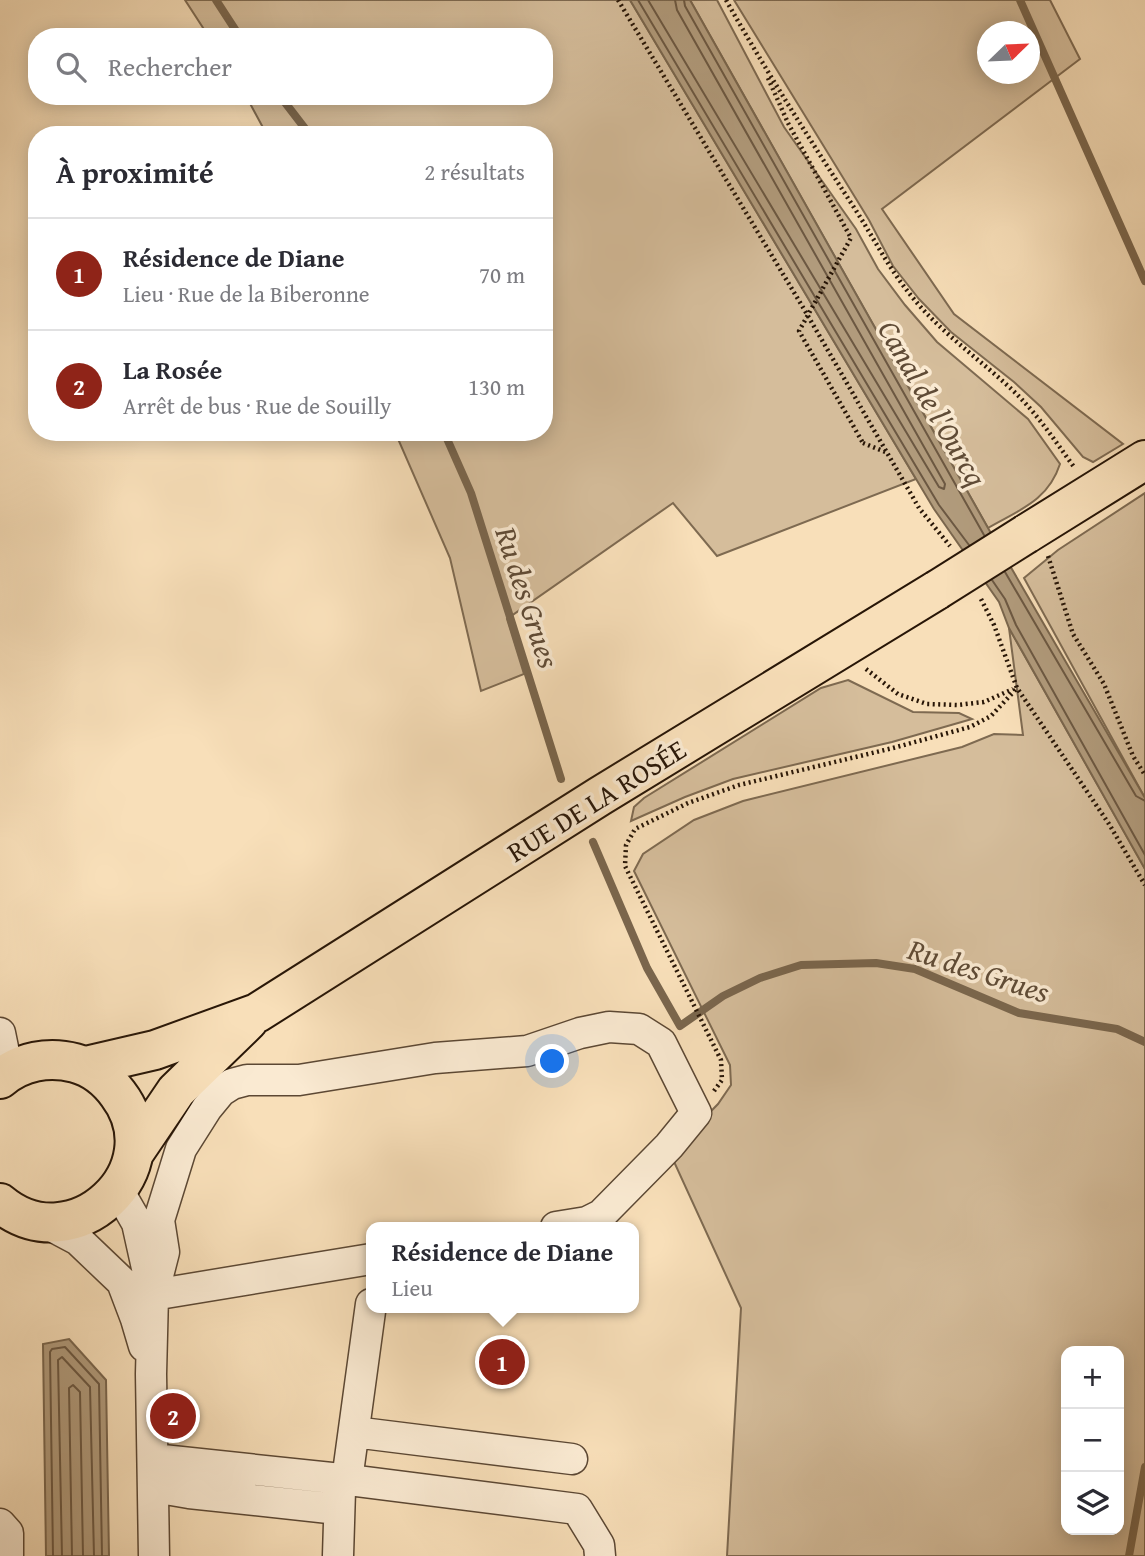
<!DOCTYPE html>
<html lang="fr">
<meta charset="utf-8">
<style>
body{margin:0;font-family:"Gentium Book Plus",serif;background:#f2f2f3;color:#2b2b33}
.controls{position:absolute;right:21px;bottom:21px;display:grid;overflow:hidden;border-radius:14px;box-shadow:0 4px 18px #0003}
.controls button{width:63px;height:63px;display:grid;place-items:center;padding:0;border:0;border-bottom:2px solid #e1e1e2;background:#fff;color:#2b2b33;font:35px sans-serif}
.compass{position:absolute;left:977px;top:21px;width:63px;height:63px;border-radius:50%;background:#fff;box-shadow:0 4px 18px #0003;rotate:67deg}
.you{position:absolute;left:553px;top:1062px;width:24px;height:24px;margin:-18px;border:5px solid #fff;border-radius:50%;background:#1a73e8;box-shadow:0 0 0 10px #1a73e833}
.badge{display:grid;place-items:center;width:46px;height:46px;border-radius:50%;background:#8f2418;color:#fff;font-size:23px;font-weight:700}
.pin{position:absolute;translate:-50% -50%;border:4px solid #fff;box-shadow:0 2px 7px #0006}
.popup{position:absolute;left:366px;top:1222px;width:273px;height:91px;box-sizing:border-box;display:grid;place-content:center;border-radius:14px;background:#fff;filter:drop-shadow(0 2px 5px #0005);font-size:23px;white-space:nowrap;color:#7c7c81}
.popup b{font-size:26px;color:#2b2b33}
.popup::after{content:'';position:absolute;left:50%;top:100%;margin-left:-14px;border:14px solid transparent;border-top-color:#fff}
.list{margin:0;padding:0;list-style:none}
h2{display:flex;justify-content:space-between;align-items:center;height:91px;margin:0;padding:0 28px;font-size:30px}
h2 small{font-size:23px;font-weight:400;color:#7c7c81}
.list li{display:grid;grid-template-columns:46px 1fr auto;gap:21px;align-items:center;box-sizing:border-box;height:112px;padding:0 28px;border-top:2px solid #e1e1e2}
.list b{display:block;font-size:26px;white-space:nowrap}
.list p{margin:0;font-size:23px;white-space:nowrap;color:#7c7c81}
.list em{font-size:23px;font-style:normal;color:#7c7c81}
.icon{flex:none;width:38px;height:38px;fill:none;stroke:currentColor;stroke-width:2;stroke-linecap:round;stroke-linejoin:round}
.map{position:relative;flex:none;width:1145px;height:1556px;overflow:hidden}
.search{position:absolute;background:#fff;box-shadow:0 4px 18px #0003;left:28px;top:28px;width:525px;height:77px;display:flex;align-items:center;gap:18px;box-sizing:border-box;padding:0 24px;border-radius:28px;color:#7c7c81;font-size:26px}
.panel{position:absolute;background:#fff;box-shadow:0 4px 18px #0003;left:28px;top:126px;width:525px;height:315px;border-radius:28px}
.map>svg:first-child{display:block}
.green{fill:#d5bd9b;stroke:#7e6a51;stroke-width:2;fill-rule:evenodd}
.water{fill:#b19b7c;stroke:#7a664d;stroke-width:2}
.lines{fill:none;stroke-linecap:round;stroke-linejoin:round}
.shore{stroke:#6c5842;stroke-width:2}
.stream{stroke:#7a664d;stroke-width:8}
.minor-casing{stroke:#5c4834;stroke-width:33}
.major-casing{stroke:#281607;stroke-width:42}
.path{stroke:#281607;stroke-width:4.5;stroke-dasharray:2 3.5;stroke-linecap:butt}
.minor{stroke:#faead2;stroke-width:30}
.major{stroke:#f8dfb9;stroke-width:38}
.major-bridge-casing{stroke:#281607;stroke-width:42;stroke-linecap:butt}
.path-bridge{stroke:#281607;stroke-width:4.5;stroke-dasharray:2 3.5;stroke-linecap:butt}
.major-bridge{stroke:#f8dfb9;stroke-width:38}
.labels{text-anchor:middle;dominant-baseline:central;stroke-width:7;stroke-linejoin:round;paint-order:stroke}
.street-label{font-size:28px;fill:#281607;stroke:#faead2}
.water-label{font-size:30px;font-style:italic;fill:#5f4b36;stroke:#faead2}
</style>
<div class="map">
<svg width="1145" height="1556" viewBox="0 0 1145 1556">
<rect width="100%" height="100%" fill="#f8dfb9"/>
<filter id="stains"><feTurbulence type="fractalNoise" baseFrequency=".00286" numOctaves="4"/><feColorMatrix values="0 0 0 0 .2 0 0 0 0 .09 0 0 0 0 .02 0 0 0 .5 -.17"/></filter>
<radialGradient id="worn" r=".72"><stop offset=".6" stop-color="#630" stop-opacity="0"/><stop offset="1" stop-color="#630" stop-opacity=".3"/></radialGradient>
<!-- green -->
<path class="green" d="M185,0H630L916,479L717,556L673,503L507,619L524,674L481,691L450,558L395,432H544V135H267L246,96H544V37H209Z
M690,0H717L784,127L856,229L878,269L905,305L937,342L1028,419L1060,464C1048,501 1019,510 988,528Z
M734,0H1050L1080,59L882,209L954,314L1123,444L1093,462L1083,457L1041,407L1014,382L951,332L919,299L893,266L869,220ZM988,32H1030V74H988Z
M1145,493V798L1024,578L1058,550Z
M1009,628L1145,869V1556H727L741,1308L670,1153L718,1104L731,1085L730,1065L634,871L643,854L694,820L743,801L962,747L994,734L1023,735ZM1066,1351H1119V1530H1066Z
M848,680L913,712L959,713L972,719L892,742L733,779L685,797L631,821L634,807L644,798L821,688Z"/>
<!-- water -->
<path class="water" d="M630,0H690L988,528L1145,798V869L1009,628L999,602L934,509Z
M69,1339L106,1380L109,1556H46L43,1344Z"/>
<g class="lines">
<!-- shore -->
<path class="shore" d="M638,0L939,505L969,545
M648,0L939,487L944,489L945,484L677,10L675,0
M684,0L685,6L984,535
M1005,572L1136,796L1145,801
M992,580L1005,599L1016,625L1145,855
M53,1556L50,1352L52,1349L65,1347L99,1384L102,1556
M62,1556L58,1360L62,1357L90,1387L94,1556
M72,1556L69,1388L73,1385L80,1392L83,1556"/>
<!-- stream -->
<path class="stream" d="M216,0L240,37
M1020,0L1145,281
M280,96L310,135
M444,432L471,493L561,779
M593,842L647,968L680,1026L723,996L760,978L801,965L876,963L915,969L1019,1013L1117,1029L1145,1042
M1129,1556L1145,1467"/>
<defs>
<path id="minor" d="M0,1033L8,1072
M118,1190L137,1223L153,1295L151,1374L154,1556
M46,1223L78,1240L122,1282L136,1319L144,1346
M371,1259L153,1295L164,1252L159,1220L181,1149L207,1108L221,1091L232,1084L247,1080H299L435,1058L527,1051L580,1033L609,1027L639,1029L661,1043L696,1113L669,1146L601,1215L587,1222L556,1227
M354,1432L572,1459
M153,1459L341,1479L577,1509L599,1545L600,1556
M347,1480L371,1304
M154,1487L189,1493L338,1509
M0,1524L8,1533V1556
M338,1556L340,1490"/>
<path id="major" d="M1026,534L1145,460
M86,1066L155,1050L257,1013L600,796L937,590
M0,1079C21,1061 49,1056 75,1063C94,1068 107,1079 118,1094C175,1169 73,1264 0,1203
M134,1153L176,1091L248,1021"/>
</defs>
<!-- minor casing -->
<use href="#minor" class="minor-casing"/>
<!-- major casing -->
<use href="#major" class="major-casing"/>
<!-- path -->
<path class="path" d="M618,0L804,309L919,508L950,546
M726,0C766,71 810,140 855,209C875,240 889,269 913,298C940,331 975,356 1007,385C1034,409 1053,438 1074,467
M768,78L788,123
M863,443L888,453
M1048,556L1073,634L1104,684L1133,756L1145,775
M981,599L994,625L1017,688L1109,824L1145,885
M866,669L898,694L927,704L957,705L984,702L1013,689
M714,1091L722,1080L721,1060L625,866L626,845L635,829L688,803L739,785L893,748L970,727L991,716L1017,688"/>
<!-- minor -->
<use href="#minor" class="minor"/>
<!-- major -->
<use href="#major" class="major"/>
<defs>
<path id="major-bridge" d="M937,590L1026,534"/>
</defs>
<!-- major-bridge casing -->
<use href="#major-bridge" class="major-bridge-casing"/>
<!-- path-bridge -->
<path class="path-bridge" d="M788,123L851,238L799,331L863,443"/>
<!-- major-bridge -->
<use href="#major-bridge" class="major-bridge"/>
</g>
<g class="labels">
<!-- street labels -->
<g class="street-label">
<text transform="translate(596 800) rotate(-32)">RUE DE LA ROSÉE</text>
</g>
<!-- water labels -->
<g class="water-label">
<text transform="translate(933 403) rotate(60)">Canal de l'Ourcq</text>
<text transform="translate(528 597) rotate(72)">Ru des Grues</text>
<text transform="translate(979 970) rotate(18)">Ru des Grues</text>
</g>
</g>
<rect width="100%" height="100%" filter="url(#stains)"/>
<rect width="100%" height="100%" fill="url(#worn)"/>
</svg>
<div class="controls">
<button>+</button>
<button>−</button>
<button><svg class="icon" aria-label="layers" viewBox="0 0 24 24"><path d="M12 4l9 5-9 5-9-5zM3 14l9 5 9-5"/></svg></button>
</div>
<svg class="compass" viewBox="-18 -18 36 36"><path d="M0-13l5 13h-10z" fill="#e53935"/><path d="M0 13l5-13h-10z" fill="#7c7c81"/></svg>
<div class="you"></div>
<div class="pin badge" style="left:502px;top:1362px">1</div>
<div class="popup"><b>Résidence de Diane</b>Lieu</div>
<div class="pin badge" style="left:173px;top:1416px">2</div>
<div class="search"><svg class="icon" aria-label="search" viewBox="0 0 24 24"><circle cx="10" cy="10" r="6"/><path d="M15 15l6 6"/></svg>Rechercher</div>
<section class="panel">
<h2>À proximité<small>2 résultats</small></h2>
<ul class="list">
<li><span class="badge">1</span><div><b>Résidence de Diane</b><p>Lieu · Rue de la Biberonne</p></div><em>70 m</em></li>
<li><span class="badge">2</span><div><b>La Rosée</b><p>Arrêt de bus · Rue de Souilly</p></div><em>130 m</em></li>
</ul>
</section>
</div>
